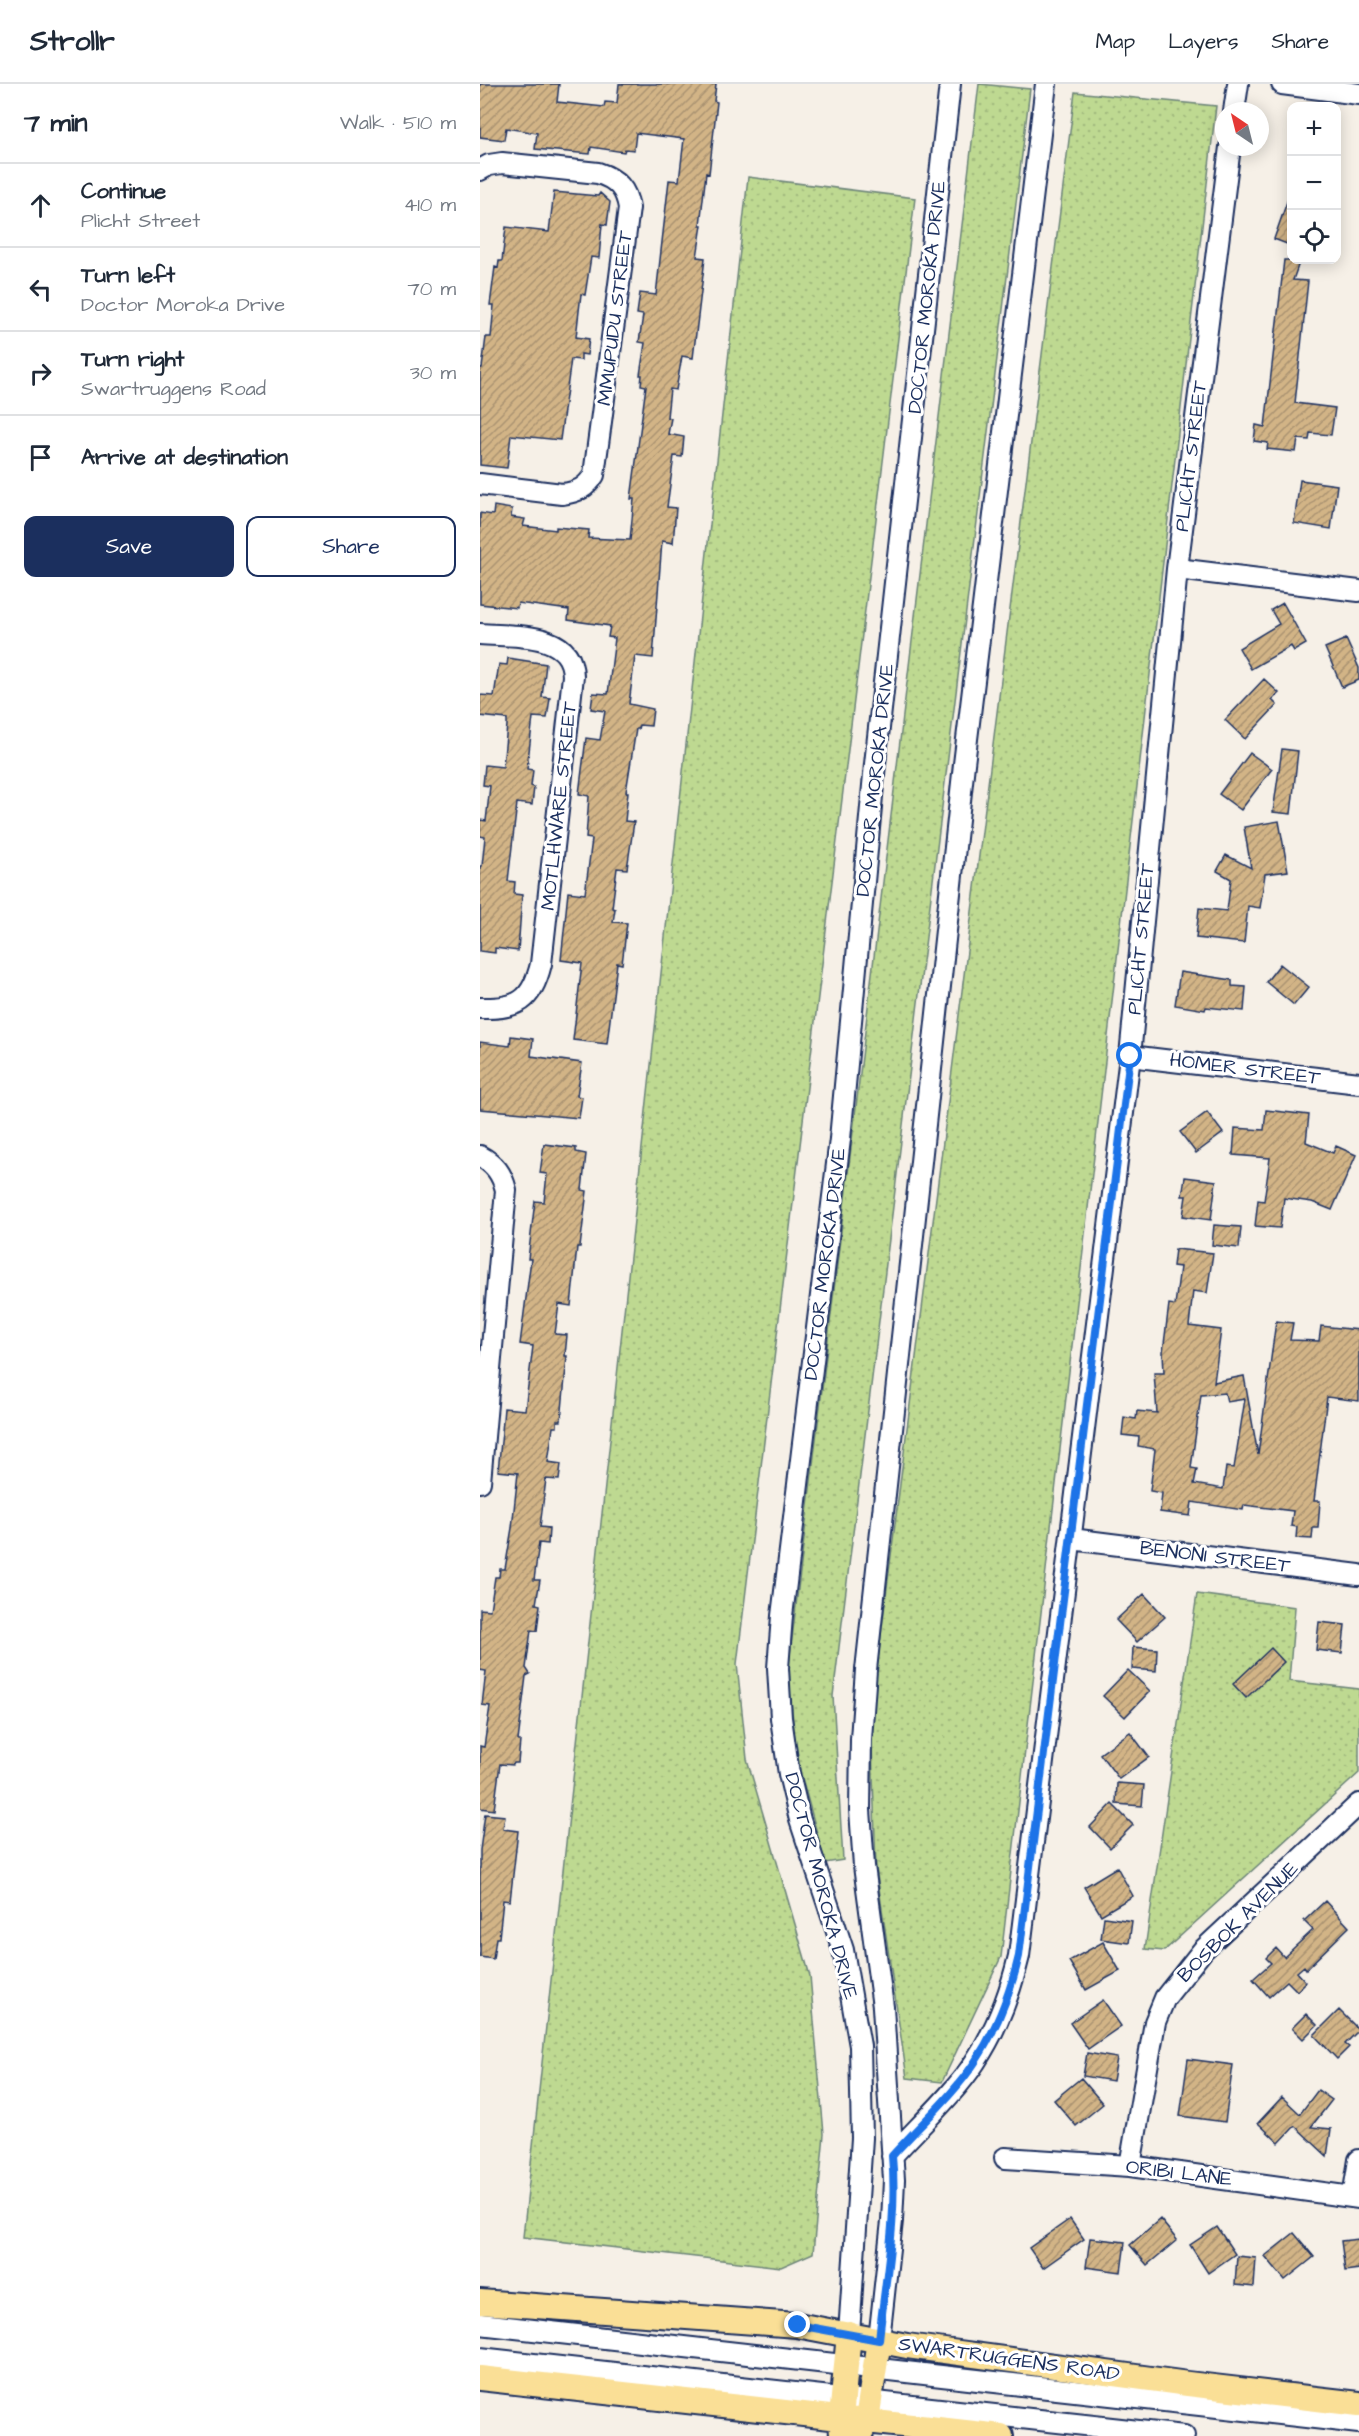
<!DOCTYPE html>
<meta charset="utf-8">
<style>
body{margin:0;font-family:"Architects Daughter",sans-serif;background:#f6f6f7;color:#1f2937}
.controls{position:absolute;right:18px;top:18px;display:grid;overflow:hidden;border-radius:12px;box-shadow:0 3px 15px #0003}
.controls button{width:54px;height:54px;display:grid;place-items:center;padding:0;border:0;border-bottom:2px solid #e0e1e3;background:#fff;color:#1f2937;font:30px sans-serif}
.compass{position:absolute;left:735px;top:18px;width:54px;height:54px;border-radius:50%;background:#fff;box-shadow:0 3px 15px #0003;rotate:325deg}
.stop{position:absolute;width:18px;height:18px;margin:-14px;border:4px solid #1a73e8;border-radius:50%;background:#fff}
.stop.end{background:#1a73e8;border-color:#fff;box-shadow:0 2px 6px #0008}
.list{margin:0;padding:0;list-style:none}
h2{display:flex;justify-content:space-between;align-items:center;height:78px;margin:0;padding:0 24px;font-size:26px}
h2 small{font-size:20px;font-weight:400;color:#747a83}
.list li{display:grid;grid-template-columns:39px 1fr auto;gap:18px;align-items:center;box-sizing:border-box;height:84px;padding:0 24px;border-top:2px solid #e0e1e3}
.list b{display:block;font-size:22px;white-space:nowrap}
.list p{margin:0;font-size:20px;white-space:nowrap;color:#747a83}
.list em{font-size:20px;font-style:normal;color:#747a83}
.actions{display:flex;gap:12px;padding:18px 24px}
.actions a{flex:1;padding:14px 0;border:2px solid #1b2f5e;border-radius:12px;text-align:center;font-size:21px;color:#1b2f5e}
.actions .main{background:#1b2f5e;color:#fff}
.icon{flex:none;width:33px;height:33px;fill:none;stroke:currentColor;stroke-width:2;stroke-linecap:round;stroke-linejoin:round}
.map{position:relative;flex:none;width:879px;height:2352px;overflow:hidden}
header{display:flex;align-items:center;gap:36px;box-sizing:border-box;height:84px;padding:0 30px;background:#fff;border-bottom:2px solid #e0e1e3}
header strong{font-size:28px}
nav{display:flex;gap:33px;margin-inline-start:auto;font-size:21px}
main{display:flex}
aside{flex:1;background:#fff}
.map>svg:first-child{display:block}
.grass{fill:url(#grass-dots);stroke:#6c8478;stroke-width:1.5}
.building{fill:url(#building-hatch);stroke:#1b2f5e;stroke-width:1.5;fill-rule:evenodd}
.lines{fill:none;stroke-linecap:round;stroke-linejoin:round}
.minor-casing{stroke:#1b2f5e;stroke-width:24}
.major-casing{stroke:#1b2f5e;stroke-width:28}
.minor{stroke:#fff;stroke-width:20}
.major{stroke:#fadf96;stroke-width:24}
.route{stroke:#1a73e8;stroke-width:8}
.labels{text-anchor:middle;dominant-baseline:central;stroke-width:6;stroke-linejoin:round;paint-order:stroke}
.street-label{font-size:20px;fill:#1b2f5e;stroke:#fff}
</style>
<header>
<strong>Strollr</strong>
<nav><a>Map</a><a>Layers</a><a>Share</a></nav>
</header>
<main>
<aside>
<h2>7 min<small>Walk · 510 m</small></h2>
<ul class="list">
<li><svg class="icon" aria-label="ahead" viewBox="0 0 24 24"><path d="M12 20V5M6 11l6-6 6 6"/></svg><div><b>Continue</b><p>Plicht Street</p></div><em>410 m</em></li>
<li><svg class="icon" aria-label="left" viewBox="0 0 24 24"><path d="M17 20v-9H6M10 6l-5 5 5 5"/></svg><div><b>Turn left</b><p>Doctor Moroka Drive</p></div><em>70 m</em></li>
<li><svg class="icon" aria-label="right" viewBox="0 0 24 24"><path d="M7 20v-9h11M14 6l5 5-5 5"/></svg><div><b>Turn right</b><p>Swartruggens Road</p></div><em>30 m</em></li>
<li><svg class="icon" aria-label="arrive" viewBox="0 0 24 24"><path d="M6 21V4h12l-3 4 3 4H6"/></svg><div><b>Arrive at destination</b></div></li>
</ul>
<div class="actions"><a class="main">Save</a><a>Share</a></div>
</aside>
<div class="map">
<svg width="879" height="2352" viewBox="0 0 879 2352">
<defs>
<pattern id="grass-dots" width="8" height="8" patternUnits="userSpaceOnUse" patternTransform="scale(1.5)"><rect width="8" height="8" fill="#bed991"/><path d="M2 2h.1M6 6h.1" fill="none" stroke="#a3bb7f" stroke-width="1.8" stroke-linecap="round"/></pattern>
<pattern id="building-hatch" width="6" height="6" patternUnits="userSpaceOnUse" patternTransform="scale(1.5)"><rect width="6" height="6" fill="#d2b486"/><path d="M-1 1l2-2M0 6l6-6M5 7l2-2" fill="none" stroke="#aa9371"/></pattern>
</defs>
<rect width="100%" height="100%" fill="#f6f0e7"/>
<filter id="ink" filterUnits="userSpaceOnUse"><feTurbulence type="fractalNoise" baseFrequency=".0167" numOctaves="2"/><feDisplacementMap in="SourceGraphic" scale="12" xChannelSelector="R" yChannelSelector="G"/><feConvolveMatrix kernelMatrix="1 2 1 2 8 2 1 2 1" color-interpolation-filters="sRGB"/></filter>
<g filter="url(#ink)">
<!-- grass -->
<path class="grass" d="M499,0L550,5L353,1612L363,1776L345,1779L317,1675L308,1588Z
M595,8L736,22L521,1873L462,1998L427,1994L396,1784L391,1631Z
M268,93L435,114L257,1580L267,1675L330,1892L344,2050L333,2169L301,2183L43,2153Z
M717,1510L815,1523L809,1597L879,1605V1689L684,1867L665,1865Z"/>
<!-- building -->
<path class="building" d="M0,0H79L77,18L124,23L125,18L137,19L139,0H236L234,17L237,18L229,90L226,89L220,141H222L217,173L225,174L213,274L202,272L196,306L190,305L187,333L191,334L188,350L204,353L202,373L194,372L187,423L196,424L193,459L182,457L173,574L155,572L149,620L173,625L171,642L159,641L158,645H156L146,708H148L145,737L154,738L147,785L137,784L132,824L135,825L133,838L147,839L142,880L137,879L127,960L93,956L102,879L81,876L88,808L105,810L112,755L106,754L109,712L99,710L106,654L120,656L125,627L111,625L113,609L128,610L135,554L128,553L130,542L88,536L89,526L38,519L37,524L0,520V429L13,431L14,422L32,425L31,433L45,435L43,442L76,446V443L109,446L108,454L150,456L154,415H151L166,302L161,301L162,291H160L165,259L159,258L163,231L157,230L160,209L176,211L189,96L199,97L204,55L156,49L154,66L145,65L144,68L111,63L110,70L55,65L57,49L26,44L24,56L0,53Z
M74,108L118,112L120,109L130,118L127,141L122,140L119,174L111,173L105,211L101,210L96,253L109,255L107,271L101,270V276L91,275L80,356L31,351L27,384L0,381V284H2L6,253H11L14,221H10L15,183L18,184L19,177H22L26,143L69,148Z
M809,112H812V162L794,155Z
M804,176H820L813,196L828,197L815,319L855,324L851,351L830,349L829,356L818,355L816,368L787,365L788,359L774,357L776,341L785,343Z
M820,396L857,401L851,445L814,439Z
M803,519L826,560L814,567L811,562L771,585L759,564L799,540L791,526Z
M866,555L879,584V596L862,603L845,564Z
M28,574L66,580L62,613L70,614L67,634L53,633L47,685L53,686L51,702L54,703L52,721L37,719L28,797L35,798L34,810L42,811L38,867L15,864V869L0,867V782H2L5,753L0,752V736L6,737L10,702L3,701L5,681L23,683L27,641V635L0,632V611L14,612L19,580L27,581Z
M784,595L799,609L792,616L797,621L765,655L745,636Z
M802,665L818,667L811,730L793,728Z
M770,669L792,685L761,726L739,710Z
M799,737L808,787L785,790L780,824L768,822L764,859L716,854L719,824L747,827L751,795L737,787L746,771L771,784L764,743Z
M800,880L829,903L814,921L786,898Z
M700,888L752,896V902L766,903L764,927L726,923L725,926L695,921Z
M31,952L53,955L51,972L102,979L97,1012L102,1013L99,1034L0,1025V958L30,962Z
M786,1026L829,1031L826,1058L853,1069L856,1062L876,1071L852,1126L832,1118L804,1114L800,1144L775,1142L778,1116L784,1117L790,1074L753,1071L755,1044L784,1046Z
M727,1028L743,1049L716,1069L700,1048Z
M64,1060L96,1064V1068L106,1070L102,1106L107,1107L100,1163H97L91,1222L79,1220L75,1250L87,1251L85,1272H87L81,1337H77V1343H73L68,1378L81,1380L79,1396L66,1395L60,1443L69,1444L68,1460L59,1459L54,1496H60L56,1520L60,1521L57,1547L51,1546L46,1584L50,1590L46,1592L38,1657H40L38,1679H34L33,1681L20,1680L14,1726L0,1724V1662L4,1663L10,1622L2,1621L6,1587L0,1586V1525L10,1526L15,1493H19L20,1485H25L32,1444L38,1389L18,1387L22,1348L24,1324L45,1326L53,1262L40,1260L51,1175H48L55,1117L64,1118L67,1090L60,1089Z
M705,1093L736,1097L731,1136L703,1132L706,1112H702Z
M734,1141L761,1143L759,1164L732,1161Z
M695,1165L733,1169L727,1209L713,1207L709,1242L741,1246L734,1298L764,1292L778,1371L796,1237L813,1239L810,1256L839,1257L841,1242L879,1246V1317L847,1313L834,1417H840L838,1444H833L832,1455L816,1454L817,1443L811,1442L813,1427L764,1421L763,1426L712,1418L710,1432L680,1428L682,1409L670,1407L675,1365L658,1362L659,1353L642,1351L644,1333L656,1335L657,1327L677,1329L674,1289H684L683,1268L689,1220L695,1221L700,1183L693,1182ZM745,1309L747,1318L765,1315L754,1384L746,1383L743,1405L714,1400L717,1385L711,1384L721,1311Z
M664,1510L685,1533L657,1558L636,1536Z
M839,1538L865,1541L862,1569L836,1566Z
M653,1563L677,1565L676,1587L652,1585Z
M791,1564L804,1578L766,1614L753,1600Z
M648,1586L670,1607L645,1633L623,1612Z
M650,1648L669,1673L639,1695L620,1670Z
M637,1699L664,1701L662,1722L636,1720Z
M632,1720L653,1741L630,1764L610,1743Z
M5,1730L25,1732L23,1745L38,1747L30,1817L23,1816L19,1854H16L13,1875L0,1873V1766Z
M637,1783L653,1812L621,1831L604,1803Z
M845,1817L869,1843L826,1885L824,1882L817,1888L826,1898L817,1907L807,1897L789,1913L773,1895L791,1879L786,1874L796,1864L804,1873L819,1859L833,1846L824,1837Z
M624,1833L652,1837L649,1859L621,1855Z
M623,1858L640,1887L606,1906L589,1877Z
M623,1916L641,1942L608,1965L590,1939Z
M859,1926L879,1946L865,1960L869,1963L857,1975L834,1951Z
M826,1930L837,1941L823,1955L812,1944Z
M607,1969L637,1974L633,1997L603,1992Z
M708,1975L753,1981L745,2038L700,2032Z
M601,1994L623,2020L596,2042L574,2016Z
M838,2006L852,2016L831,2043L851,2045L847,2072L815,2042L799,2059L778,2039L802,2013L820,2030Z
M590,2135L604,2155L563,2184L549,2164Z
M680,2135L697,2156L667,2181L650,2161Z
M737,2143L755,2170L728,2189L710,2161Z
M814,2149L834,2173L805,2196L785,2172Z
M610,2154L645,2158L641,2188L606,2183Z
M879,2155V2185L865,2187L861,2157Z
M757,2172L776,2174L774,2203L755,2201Z"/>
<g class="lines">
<defs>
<path id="minor" d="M802,0L879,10
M754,27L758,0
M0,86L9,81L22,79L118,89C137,95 146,105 149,124L114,391C106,404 98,408 82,410L0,400
M697,485L879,507
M0,550C33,553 92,546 93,592L61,880C52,917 38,925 0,924
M650,972L879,999
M0,1072C15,1080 22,1090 26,1106L0,1398
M591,1455L879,1491
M412,2072C438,2043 475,2009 495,1978C517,1945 530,1910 539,1872L650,972L697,485L750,63
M525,2074L650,2082L879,2114
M650,2082L675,1938L685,1914L723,1866L879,1720
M873,2113L879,2076
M0,2240L879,2339
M369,2250L382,2054L380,1962L363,1866L320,1736L309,1690L301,1634L298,1584L302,1532L360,1055L395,680L470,0
M399,2256L412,2137L414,2096L403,1923L384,1782L380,1726L381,1655L386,1586L484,680L566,0
M0,2274L704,2352"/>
<path id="major" d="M0,2218L317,2241L427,2262L708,2300L879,2320
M0,2294L521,2352
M380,2350L387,2336L399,2256
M362,2352L361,2334L369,2250"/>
</defs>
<!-- minor casing -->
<use href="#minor" class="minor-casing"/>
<!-- major casing -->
<use href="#major" class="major-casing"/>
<!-- minor -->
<use href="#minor" class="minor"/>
<!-- major -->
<use href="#major" class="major"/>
</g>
</g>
<g class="lines" filter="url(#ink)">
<!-- route -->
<path class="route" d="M318,2241L399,2256C405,2195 418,2133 412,2072C438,2043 475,2009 495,1978C517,1945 530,1910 539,1872L650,972"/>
</g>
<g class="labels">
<!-- street labels -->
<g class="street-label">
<text transform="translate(447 213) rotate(-84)">DOCTOR MOROKA DRIVE</text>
<text transform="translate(135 234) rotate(-83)">MMUPUDU STREET</text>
<text transform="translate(711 372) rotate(-83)">PLICHT STREET</text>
<text transform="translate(395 696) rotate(-84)">DOCTOR MOROKA DRIVE</text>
<text transform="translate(79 722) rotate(-84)">MOTLHWARE STREET</text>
<text transform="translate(661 855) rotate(-85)">PLICHT STREET</text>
<text transform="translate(765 985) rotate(7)">HOMER STREET</text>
<text transform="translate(345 1180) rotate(-83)">DOCTOR MOROKA DRIVE</text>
<text transform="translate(735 1473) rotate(7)">BENONI STREET</text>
<text transform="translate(341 1802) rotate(75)">DOCTOR MOROKA DRIVE</text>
<text transform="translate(758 1838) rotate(-45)">BOSBOK AVENUE</text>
<text transform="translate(699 2089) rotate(7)">ORIBI LANE</text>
<text transform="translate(529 2275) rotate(8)">SWARTRUGGENS ROAD</text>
</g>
</g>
</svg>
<div class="controls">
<button>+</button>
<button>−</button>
<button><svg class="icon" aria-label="locate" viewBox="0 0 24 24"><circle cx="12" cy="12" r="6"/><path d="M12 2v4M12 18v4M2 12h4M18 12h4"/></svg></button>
</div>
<svg class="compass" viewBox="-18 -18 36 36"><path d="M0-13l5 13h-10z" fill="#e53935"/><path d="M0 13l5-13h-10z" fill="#747a83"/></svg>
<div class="stop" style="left:650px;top:972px"></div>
<div class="stop end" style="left:318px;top:2241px"></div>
</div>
</main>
